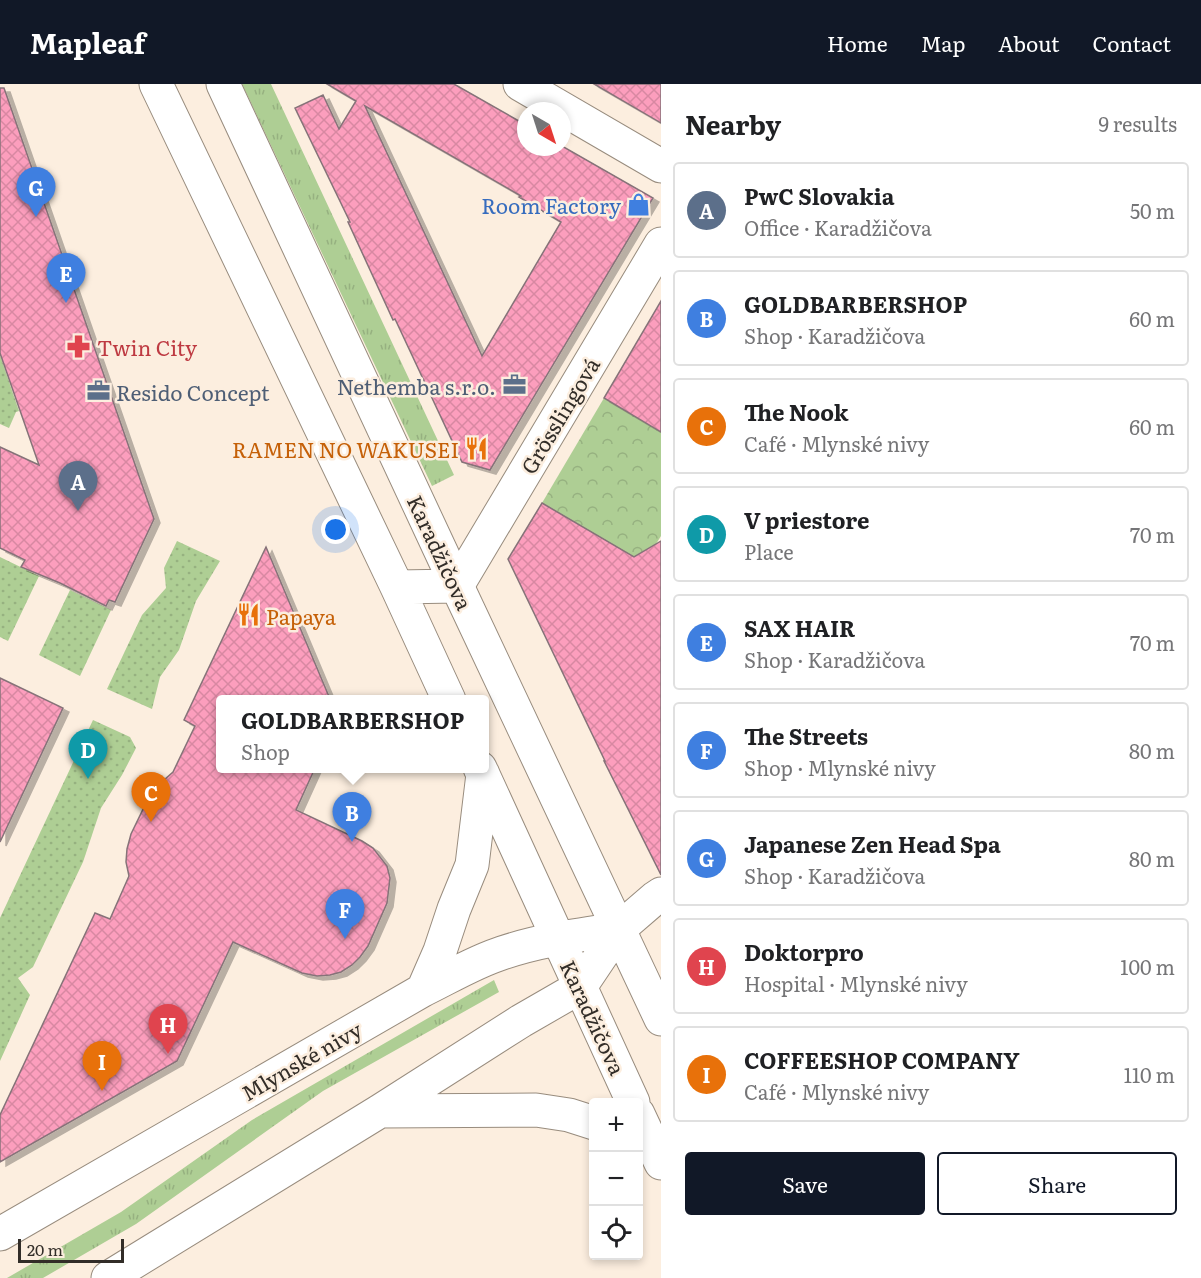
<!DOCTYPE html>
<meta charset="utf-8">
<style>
body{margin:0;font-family:Literata,serif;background:#f2f2f2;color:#202124}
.controls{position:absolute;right:18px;bottom:18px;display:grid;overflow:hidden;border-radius:6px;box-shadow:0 3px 9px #0003}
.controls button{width:54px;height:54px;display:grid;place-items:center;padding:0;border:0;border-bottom:2px solid #e0e0e0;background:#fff;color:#202124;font:30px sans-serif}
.compass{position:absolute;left:517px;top:18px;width:54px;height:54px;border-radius:50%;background:#fff;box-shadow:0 3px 9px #0003;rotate:141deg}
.scale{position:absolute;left:18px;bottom:15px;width:106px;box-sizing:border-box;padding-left:6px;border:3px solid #322d28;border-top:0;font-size:16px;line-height:21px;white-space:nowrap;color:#322d28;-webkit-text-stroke:4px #fceedf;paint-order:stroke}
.you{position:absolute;left:336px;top:446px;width:21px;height:21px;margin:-15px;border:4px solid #fff;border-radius:50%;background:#1a73e8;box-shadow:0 0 0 9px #1a73e833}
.badge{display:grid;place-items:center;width:39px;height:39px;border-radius:50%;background:#111827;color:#fff;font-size:20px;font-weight:700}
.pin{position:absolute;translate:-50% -50px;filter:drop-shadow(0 2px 3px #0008)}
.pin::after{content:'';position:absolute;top:32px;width:21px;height:18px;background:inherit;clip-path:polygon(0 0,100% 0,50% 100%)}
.popup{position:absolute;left:216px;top:611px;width:273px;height:78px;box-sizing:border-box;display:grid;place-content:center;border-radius:6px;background:#fff;filter:drop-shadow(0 2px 4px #0005);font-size:20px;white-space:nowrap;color:#757577}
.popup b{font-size:22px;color:#202124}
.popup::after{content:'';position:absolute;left:50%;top:100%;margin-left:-12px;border:12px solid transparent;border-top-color:#fff}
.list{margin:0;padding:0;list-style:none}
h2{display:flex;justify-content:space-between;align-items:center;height:78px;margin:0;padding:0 24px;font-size:26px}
h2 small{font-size:20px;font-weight:400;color:#757577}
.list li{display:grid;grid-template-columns:39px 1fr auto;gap:18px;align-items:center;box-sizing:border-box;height:96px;margin:0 12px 12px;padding:0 12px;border:2px solid #e0e0e0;border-radius:6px}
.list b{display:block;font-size:22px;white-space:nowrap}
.list p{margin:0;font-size:20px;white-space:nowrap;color:#757577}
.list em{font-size:20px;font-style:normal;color:#757577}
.actions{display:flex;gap:12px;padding:18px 24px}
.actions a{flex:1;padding:14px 0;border:2px solid #111827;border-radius:6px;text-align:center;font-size:21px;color:#111827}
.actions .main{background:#111827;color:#fff}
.icon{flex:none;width:33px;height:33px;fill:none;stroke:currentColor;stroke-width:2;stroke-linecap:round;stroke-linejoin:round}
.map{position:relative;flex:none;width:661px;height:1194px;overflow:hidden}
header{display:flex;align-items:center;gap:36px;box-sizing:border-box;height:84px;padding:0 30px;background:#111827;color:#fff}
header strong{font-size:28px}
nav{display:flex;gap:33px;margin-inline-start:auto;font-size:21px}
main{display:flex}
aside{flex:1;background:#fff}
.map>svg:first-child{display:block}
.grass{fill:url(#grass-tufts)}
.forest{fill:url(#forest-crowns)}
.park{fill:url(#park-dots)}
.building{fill:url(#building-cross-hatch);stroke:#867379;stroke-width:1.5;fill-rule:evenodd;filter:url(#shadow)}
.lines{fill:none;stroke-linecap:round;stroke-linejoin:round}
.minor-casing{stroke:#988c7e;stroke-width:35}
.tertiary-casing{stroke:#988c7e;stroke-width:35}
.secondary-casing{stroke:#988c7e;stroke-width:35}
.minor{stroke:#fff;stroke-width:33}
.tertiary{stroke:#fff;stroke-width:33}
.secondary{stroke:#fff;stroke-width:33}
.labels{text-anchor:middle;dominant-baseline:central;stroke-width:5;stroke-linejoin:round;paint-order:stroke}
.shop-label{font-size:21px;fill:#366cbe;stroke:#fceedf;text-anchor:end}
.health-label{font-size:21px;fill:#be3a42;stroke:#fceedf;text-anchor:start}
.service-label{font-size:21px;fill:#4e5e75;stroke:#fceedf;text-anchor:end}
.street-label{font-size:21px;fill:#322d28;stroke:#fceedf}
.food-label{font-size:21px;fill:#c56008;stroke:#fceedf;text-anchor:end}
</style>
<header>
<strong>Mapleaf</strong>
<nav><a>Home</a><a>Map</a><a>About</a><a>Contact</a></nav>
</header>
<main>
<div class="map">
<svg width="661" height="1194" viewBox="0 0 661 1194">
<defs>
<pattern id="grass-tufts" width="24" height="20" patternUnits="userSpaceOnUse" patternTransform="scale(1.5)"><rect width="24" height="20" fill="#aece94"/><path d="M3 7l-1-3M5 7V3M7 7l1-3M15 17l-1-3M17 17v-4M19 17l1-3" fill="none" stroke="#96b180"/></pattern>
<pattern id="forest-crowns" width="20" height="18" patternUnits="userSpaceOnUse" patternTransform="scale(1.5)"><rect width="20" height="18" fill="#aece94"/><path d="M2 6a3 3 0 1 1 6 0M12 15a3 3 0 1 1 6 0" fill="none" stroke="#96b180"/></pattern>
<pattern id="park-dots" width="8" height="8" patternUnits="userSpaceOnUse" patternTransform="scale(1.5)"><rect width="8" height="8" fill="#aece94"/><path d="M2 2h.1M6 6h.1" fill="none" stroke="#96b180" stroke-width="1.8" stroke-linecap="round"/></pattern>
<pattern id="building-cross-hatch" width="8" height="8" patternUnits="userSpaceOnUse" patternTransform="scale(1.5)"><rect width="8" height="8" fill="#fc9ebd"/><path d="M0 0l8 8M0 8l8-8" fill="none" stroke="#d888a2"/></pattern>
<filter id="shadow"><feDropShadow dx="6" dy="4" stdDeviation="0" flood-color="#0004"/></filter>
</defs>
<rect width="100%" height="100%" fill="#fceedf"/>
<!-- grass -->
<path class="grass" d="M242,0H271L454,391L432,402Z
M494,896L499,908L323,1007L136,1140L43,1194H7L121,1128L252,1036Z"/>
<!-- forest -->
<path class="forest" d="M604,314L661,348V452L656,460L634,473L542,419Z"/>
<!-- park -->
<path class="park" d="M0,271L19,327L16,328L9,344L0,340Z
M177,457L220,477L196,517L179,566L160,593L152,625L107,605L142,531L166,504L164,484Z
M0,473L39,492L8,557L0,553Z
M70,506L111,526L80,592L39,571Z
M93,636L130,653L136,664L122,691L101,724L83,778L33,883L18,894L30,911L0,977V834Z"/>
<!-- building -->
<path class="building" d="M327,0H454L526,41V63H562V62L653,114L490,386L462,378L395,235L393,236L348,138H350L295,24L323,11L339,45L356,17ZM365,22L521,112L519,113L561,138L482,272Z
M594,0H661V39Z
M0,4H4L154,435L115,518L109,516L106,522L60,499L21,483L25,476L0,464V363L39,381L0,269Z
M661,217V348L604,314Z
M542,419L634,473L661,457V791L604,677H605L508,475Z
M266,463L330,615H220V684H315L296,726L362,757L373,764L387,782L390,794L387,819L368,862L360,873L352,881L341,888L330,891L317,892L302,889L233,858L177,977L0,1078V1031L95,829L110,835L129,792L126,778L127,765L131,750L149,713L156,703L173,688L195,642L184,636Z
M0,594L63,624L0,758Z"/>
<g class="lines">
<defs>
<path id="minor" d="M520,0L661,82
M457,502L661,160"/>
<path id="tertiary" d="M619,845L655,814L661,810"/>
<path id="secondary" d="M156,0L397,503L449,616
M223,0L457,502L661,935
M397,503L457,502
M480,684L633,1018
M423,906L440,867L454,825L472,781L483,690
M380,1027L536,1026L569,1031L594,1039
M638,1030L661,1079
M0,1150L423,906C448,894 474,878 502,869C540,856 580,851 619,845
M108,1194L380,1027L521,937L580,903L619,845"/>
</defs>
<!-- minor casing -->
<use href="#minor" class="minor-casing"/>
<!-- tertiary casing -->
<use href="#tertiary" class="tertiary-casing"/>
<!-- secondary casing -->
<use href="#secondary" class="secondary-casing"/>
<!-- minor -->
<use href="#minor" class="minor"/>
<!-- tertiary -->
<use href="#tertiary" class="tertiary"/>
<!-- secondary -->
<use href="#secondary" class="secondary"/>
</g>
<!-- icons -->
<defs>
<symbol id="shop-bare" viewBox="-9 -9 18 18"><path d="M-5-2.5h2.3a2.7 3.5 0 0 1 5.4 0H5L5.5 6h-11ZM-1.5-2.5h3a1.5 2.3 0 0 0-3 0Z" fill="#3f7fe0" stroke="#fceedf" stroke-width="2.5" paint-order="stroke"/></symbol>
<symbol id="pharmacy-bare" viewBox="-9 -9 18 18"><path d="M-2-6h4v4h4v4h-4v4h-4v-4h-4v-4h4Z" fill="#e0444e" stroke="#fceedf" stroke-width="2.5" paint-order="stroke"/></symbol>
<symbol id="office-bare" viewBox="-9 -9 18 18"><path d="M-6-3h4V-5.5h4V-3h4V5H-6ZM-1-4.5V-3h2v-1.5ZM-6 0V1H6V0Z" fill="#5c6f8a" stroke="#fceedf" stroke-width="2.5" paint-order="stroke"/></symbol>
<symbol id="restaurant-bare" viewBox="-9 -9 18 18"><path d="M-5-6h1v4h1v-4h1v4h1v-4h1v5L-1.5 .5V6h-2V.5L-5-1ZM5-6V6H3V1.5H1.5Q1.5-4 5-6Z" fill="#e8710a" stroke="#fceedf" stroke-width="2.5" paint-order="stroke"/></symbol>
</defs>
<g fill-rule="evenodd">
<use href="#shop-bare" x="622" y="104" width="33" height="33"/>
<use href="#pharmacy-bare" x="62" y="246" width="33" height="33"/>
<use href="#office-bare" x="498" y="284" width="33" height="33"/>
<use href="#office-bare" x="82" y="290" width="33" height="33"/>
<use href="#restaurant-bare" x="460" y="348" width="33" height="33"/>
<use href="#restaurant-bare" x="232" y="514" width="33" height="33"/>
</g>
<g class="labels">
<!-- shop labels -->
<g class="shop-label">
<text x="621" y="120">Room Factory</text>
</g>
<!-- health labels -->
<g class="health-label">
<text x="97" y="262">Twin City</text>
</g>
<!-- service labels -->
<g class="service-label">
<text x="496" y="301">Nethemba s.r.o.</text>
<text x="116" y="307" text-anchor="start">Resido Concept</text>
</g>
<!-- street labels -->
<g class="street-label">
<text transform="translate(559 331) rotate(-59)">Grösslingová</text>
<text transform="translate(441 468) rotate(65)">Karadžičova</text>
<text transform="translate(594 933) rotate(65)">Karadžičova</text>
<text transform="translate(301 976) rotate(-30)">Mlynské nivy</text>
</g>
<!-- food labels -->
<g class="food-label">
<text x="459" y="364">RAMEN NO WAKUSEI</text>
<text x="266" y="531" text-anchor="start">Papaya</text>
</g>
</g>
</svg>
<div class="controls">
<button>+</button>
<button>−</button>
<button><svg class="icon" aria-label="locate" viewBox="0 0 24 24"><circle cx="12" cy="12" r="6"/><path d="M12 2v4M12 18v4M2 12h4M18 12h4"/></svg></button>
</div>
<svg class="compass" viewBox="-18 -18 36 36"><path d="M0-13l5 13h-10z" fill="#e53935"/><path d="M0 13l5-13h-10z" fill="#757577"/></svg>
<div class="scale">20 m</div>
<div class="you"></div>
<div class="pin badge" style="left:78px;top:427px;background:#5c6f8a">A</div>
<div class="pin badge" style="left:352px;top:758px;background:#3f7fe0">B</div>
<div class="popup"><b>GOLDBARBERSHOP</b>Shop</div>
<div class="pin badge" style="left:151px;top:738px;background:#e8710a">C</div>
<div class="pin badge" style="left:88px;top:695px;background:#0f9aa8">D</div>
<div class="pin badge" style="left:66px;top:219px;background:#3f7fe0">E</div>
<div class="pin badge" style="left:345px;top:855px;background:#3f7fe0">F</div>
<div class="pin badge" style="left:36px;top:133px;background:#3f7fe0">G</div>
<div class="pin badge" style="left:168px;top:970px;background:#e0444e">H</div>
<div class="pin badge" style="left:102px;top:1007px;background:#e8710a">I</div>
</div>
<aside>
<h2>Nearby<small>9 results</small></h2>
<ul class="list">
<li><span class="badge" style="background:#5c6f8a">A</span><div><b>PwC Slovakia</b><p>Office · Karadžičova</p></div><em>50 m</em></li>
<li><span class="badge" style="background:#3f7fe0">B</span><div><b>GOLDBARBERSHOP</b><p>Shop · Karadžičova</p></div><em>60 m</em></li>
<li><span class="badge" style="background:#e8710a">C</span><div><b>The Nook</b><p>Café · Mlynské nivy</p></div><em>60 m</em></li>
<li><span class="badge" style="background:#0f9aa8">D</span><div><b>V priestore</b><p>Place</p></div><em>70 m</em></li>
<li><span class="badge" style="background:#3f7fe0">E</span><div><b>SAX HAIR</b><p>Shop · Karadžičova</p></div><em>70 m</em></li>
<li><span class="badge" style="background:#3f7fe0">F</span><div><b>The Streets</b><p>Shop · Mlynské nivy</p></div><em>80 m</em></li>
<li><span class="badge" style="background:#3f7fe0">G</span><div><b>Japanese Zen Head Spa</b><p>Shop · Karadžičova</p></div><em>80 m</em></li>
<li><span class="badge" style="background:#e0444e">H</span><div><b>Doktorpro</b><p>Hospital · Mlynské nivy</p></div><em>100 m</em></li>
<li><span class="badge" style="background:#e8710a">I</span><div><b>COFFEESHOP COMPANY</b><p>Café · Mlynské nivy</p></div><em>110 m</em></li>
</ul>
<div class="actions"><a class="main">Save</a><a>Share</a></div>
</aside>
</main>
